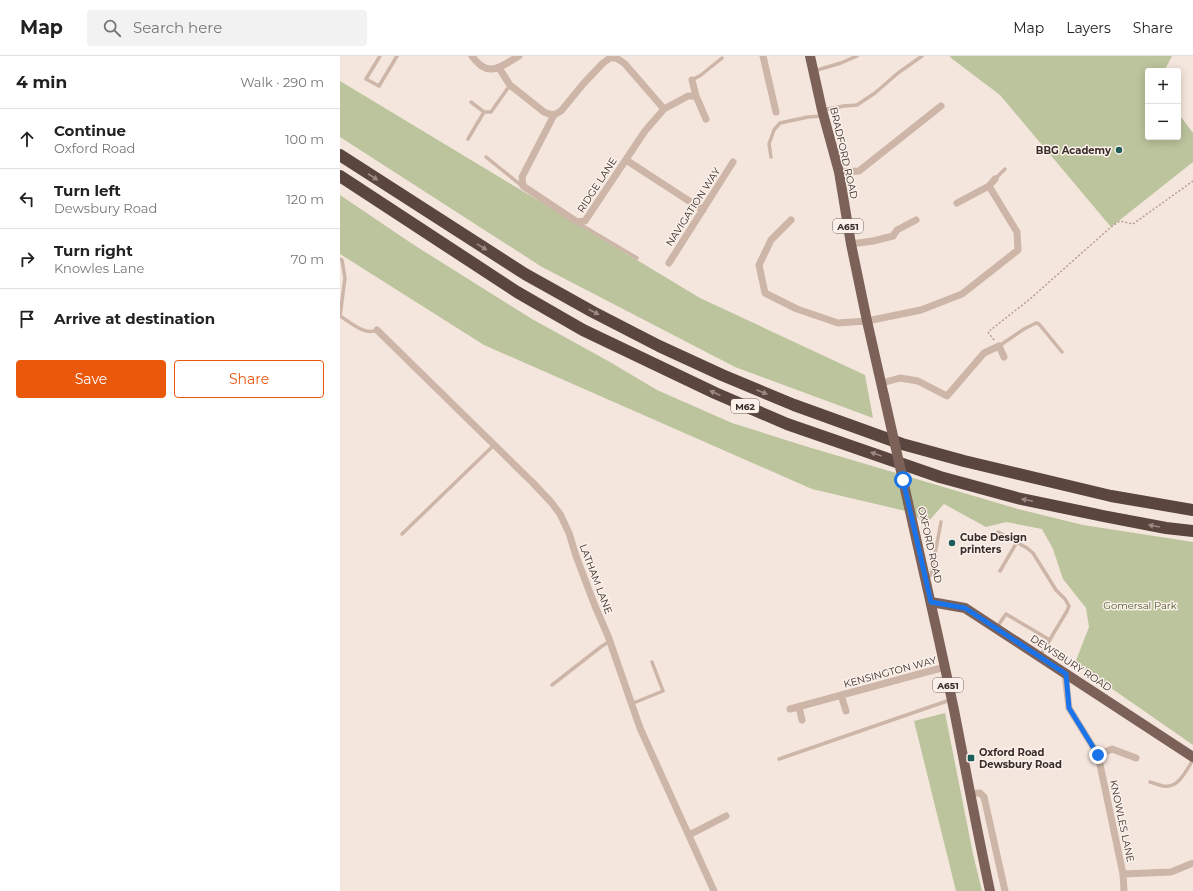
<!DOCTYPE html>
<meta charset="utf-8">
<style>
body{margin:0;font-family:Montserrat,sans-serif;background:#f2f2f2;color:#222}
.controls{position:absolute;right:12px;top:12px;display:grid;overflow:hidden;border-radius:4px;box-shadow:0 2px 10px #0003}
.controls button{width:36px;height:36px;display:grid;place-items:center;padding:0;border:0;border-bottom:1px solid #e0e0e0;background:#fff;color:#222;font:20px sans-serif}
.stop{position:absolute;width:12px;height:12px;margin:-9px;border:3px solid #1a73e8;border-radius:50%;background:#fff}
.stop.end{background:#1a73e8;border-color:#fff;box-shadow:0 1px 4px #0008}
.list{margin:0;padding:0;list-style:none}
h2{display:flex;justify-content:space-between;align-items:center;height:52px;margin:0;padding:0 16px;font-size:17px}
h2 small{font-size:13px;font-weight:400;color:#767676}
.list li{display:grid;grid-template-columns:26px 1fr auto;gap:12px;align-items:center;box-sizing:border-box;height:60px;padding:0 16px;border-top:1px solid #e0e0e0}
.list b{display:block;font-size:15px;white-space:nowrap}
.list p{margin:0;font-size:13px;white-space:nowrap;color:#767676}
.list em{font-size:13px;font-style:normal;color:#767676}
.actions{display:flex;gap:8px;padding:12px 16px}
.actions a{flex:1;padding:9px 0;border:1px solid #ea580c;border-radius:4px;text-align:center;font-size:14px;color:#ea580c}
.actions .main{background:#ea580c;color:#fff}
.icon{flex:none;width:22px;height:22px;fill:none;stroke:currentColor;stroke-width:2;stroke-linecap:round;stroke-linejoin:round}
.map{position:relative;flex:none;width:853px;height:835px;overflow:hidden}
header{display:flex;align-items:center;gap:24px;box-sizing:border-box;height:56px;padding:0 20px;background:#fff;border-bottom:1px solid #e0e0e0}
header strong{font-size:19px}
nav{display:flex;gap:22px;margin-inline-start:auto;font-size:14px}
.search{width:280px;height:36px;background:#f2f2f2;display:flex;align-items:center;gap:10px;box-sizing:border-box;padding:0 14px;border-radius:4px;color:#767676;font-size:15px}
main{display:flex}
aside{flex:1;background:#fff}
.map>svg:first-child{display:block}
.green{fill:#bbc49c}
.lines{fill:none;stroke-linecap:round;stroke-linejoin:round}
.path{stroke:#b89e92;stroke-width:1.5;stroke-dasharray:2 2;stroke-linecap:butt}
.lane{stroke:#cdb5a8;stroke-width:3.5}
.street{stroke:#cdb5a8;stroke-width:7}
.primary{stroke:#7c6159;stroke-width:10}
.highway{stroke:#5a453f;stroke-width:12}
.primary-bridge{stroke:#7c6159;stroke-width:10}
.oneway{fill:#9a8a83}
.route{stroke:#1a73e8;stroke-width:5}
.poi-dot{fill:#1c5d5a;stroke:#fbf1ea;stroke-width:1.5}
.labels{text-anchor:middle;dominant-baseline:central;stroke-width:3;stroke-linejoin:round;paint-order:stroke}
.shield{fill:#fbf1ea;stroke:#736763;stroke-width:1}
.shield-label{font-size:9px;font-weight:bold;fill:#392c29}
.poi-label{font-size:10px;font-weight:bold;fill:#392c29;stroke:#fbf1ea;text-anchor:start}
.street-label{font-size:10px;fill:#392c29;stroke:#fbf1ea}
.park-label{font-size:10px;fill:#4d592b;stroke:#fbf1ea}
</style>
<header>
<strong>Map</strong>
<div class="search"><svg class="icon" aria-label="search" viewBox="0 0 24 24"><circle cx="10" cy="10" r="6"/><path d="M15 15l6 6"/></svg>Search here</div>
<nav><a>Map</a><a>Layers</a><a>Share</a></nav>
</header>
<main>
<aside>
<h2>4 min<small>Walk · 290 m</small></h2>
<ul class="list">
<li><svg class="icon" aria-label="ahead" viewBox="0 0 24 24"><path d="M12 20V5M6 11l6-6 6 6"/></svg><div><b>Continue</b><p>Oxford Road</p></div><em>100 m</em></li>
<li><svg class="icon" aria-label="left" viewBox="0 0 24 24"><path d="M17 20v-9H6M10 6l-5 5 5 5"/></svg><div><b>Turn left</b><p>Dewsbury Road</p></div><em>120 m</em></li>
<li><svg class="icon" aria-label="right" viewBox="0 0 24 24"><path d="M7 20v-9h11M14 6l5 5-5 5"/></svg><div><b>Turn right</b><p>Knowles Lane</p></div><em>70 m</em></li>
<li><svg class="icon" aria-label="arrive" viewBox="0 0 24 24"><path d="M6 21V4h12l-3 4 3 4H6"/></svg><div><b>Arrive at destination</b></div></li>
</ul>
<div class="actions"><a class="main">Save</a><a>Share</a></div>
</aside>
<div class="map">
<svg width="853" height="835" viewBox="0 0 853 835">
<rect width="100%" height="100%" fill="#f4e6dd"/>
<!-- green -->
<path class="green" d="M610,0H832L824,15H808V81H838V57L853,77V106L771,171L660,39L611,2Z
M0,25L360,242L525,319L533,362L395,311L202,211L0,81Z
M0,139L74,189L192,263L270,306L317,334L392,367L468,391L678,453L743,469L853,486V689L735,607L749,571L746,552L723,523L713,493L702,473L666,466L646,471L604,448L586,468L570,456L472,433L144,289L0,198Z
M605,657L633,798L642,835H616L574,665Z"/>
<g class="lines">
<!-- path -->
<path class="path" d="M654,284L648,276L690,243L771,171L780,165L793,168L853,125"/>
<!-- lane -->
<path class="lane" d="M40,0L26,23L39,30L57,0
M474,15L501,7L517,0
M352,24L361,19L382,2
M131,46L144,56
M483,54L504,50L517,49L535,37L558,17L582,0
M128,83L144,56H151L170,29
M146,101L182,130
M431,101L429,88L434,74L440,67L468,61L482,60
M655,123L665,113
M238,167L297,202
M0,203L2,204L5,222L0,260C10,266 25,280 37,274
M659,290L684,273L696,267L699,268L722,296
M658,476L687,492L693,497L716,534L725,543L729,550L727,555L700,600
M62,478L154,389
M660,515L677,486
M586,522L591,519L601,466
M657,571L666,558L710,584
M212,629L262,590L270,585
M291,648L323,635L312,606
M439,703L610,644
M810,726C814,727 819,729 823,730C838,733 846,715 853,704"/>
<!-- street -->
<path class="street" d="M132,0C148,23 160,11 179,0
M423,0L436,56
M159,12L170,29L204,56L209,58L214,59L221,55L244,27L263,7L270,2H276L281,5L285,8L324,53
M352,24L356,40
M214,59L182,121L183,130L237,166L245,165L305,75L324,53L348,40H356L366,63
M286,104L363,154
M499,116L519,115L601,50
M649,130L655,123
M451,164L431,184L419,209L425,237L457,253L498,267L527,265L581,254L622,238L678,194L677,176L649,130L617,147
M511,188L533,185L553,180L557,174L576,164
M329,207L393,106
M37,274L193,427L211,446L220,458L229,477L236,500L255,550L268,580L300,672L374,835
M542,327L560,322L578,325L607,340L644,297L659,290L664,301
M725,618L729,652L758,699L783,818L784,835
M501,639L506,655
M459,651L462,664
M450,653L605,611
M758,699L772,693L796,702
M630,738L640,737L644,741L665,835
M349,779L386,760
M783,818L831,816L853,807"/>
<!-- primary -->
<path class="primary" d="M470,0L482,54L499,116L511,188L527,265L544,340
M563,424C580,501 598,577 614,654C626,715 637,775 650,835
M591,546L625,552L853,701"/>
<!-- highway -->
<path class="highway" d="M0,99L185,218L253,256L319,290L382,319L454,349L562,388L624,405L771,440L853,454
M0,120L177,236L243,274L375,337L447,368L600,421L677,442L763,460L826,472L853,475"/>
<!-- primary-bridge -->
<path class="primary-bridge" d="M544,340L563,424"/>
</g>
<!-- one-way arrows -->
<defs><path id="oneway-solid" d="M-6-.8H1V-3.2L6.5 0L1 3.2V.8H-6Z"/></defs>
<g class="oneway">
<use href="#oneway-solid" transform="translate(33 121) rotate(33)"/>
<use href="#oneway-solid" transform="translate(142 191) rotate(32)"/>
<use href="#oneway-solid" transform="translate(254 256) rotate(28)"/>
<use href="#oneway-solid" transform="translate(422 336) rotate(23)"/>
<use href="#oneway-solid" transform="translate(375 337) rotate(-156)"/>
<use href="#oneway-solid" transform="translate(536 398) rotate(-161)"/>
<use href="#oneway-solid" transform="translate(687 444) rotate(-168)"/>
<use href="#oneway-solid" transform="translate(814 470) rotate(-170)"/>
</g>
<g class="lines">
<!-- route -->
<path class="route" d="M563,424L591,546L625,552L726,618L729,652L758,699"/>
</g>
<!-- markers -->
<g class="poi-dot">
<circle cx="779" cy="94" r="4"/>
<circle cx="612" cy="487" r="4"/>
<rect x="627" y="698" width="8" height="8" rx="2"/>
</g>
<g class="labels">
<!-- shield labels -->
<g class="shield">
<rect x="493" y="163" width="30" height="14" rx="3"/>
<rect x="391" y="343" width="28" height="14" rx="3"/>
<rect x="593" y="622" width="30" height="14" rx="3"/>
</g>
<g class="shield-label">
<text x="508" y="170">A651</text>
<text x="405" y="350">M62</text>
<text x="608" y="629">A651</text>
</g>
<!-- poi labels -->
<g class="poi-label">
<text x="771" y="94" text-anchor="end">BBG Academy</text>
<text x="620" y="481">Cube Design<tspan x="620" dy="12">printers</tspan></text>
<text x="639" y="696">Oxford Road<tspan x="639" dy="12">Dewsbury Road</tspan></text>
</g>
<!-- street labels -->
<g class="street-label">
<text transform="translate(504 97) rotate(77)">BRADFORD ROAD</text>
<text transform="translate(257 129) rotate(-57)">RIDGE LANE</text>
<text transform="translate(353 151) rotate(-57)">NAVIGATION WAY</text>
<text transform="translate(590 489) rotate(77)">OXFORD ROAD</text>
<text transform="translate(256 523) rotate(69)">LATHAM LANE</text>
<text transform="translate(731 607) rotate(33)">DEWSBURY ROAD</text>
<text transform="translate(550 616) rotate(-15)">KENSINGTON WAY</text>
<text transform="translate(782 765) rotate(78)">KNOWLES LANE</text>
</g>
<!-- park labels -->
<g class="park-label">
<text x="800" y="549">Gomersal Park</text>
</g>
</g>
</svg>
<div class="controls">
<button>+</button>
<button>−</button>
</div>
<div class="stop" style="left:563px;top:424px"></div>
<div class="stop end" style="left:758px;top:699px"></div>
</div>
</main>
